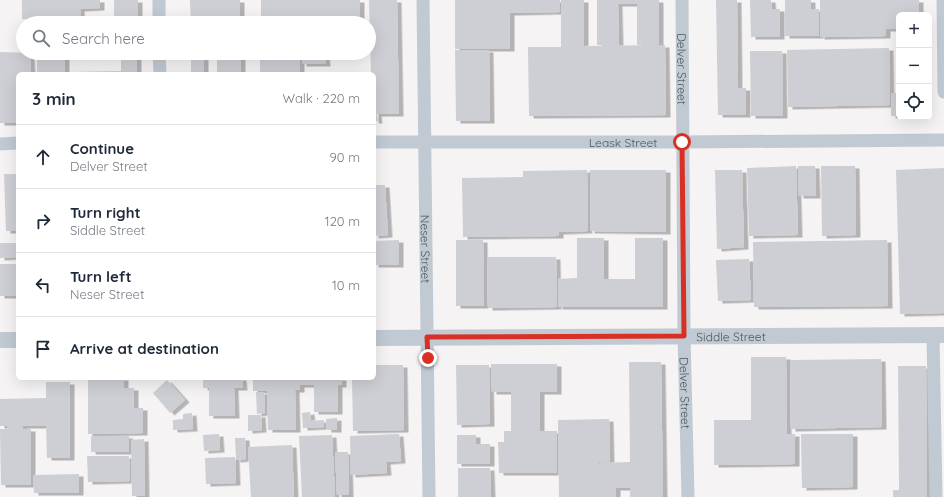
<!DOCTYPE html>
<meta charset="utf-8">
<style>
body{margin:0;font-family:Quicksand,sans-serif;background:#f2f2f3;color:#1f2937}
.controls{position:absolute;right:12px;top:12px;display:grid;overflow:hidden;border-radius:6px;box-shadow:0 4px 16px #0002}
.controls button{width:36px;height:36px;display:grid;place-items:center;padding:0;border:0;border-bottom:1px solid #e0e1e3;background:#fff;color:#1f2937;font:20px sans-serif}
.stop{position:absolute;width:12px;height:12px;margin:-9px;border:3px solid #d93025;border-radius:50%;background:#fff}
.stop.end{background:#d93025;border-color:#fff;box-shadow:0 1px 4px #0008}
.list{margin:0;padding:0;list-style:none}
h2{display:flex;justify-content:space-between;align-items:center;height:52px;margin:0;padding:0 16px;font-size:17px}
h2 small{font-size:13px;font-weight:400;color:#747a83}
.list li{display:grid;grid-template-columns:26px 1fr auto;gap:12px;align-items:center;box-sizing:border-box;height:64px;padding:0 16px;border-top:1px solid #e0e1e3}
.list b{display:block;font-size:15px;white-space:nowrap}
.list p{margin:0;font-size:13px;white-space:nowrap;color:#747a83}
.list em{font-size:13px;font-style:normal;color:#747a83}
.icon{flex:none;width:22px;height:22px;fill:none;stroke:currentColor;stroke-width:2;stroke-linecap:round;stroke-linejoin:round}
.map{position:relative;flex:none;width:944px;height:497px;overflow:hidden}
.search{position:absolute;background:#fff;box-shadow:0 4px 16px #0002;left:16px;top:16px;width:360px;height:44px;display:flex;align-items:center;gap:10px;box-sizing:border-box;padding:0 14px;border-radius:22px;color:#747a83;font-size:15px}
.panel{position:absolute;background:#fff;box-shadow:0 4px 16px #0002;left:16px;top:72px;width:360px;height:308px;border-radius:6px}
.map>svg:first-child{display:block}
.building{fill:#cdcfd5;filter:url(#shadow)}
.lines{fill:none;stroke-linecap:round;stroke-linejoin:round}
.minor{stroke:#c1cad2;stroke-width:13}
.tertiary{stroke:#c1cad2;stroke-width:16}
.route{stroke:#d93025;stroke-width:5}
.labels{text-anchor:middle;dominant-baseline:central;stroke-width:3.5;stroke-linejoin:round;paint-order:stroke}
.street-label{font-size:12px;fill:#4a5661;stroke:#fff}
</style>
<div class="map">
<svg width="944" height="497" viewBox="0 0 944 497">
<defs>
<filter id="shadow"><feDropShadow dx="4.5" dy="2.5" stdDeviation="0" flood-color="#0004"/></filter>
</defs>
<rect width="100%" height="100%" fill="#f5f3f3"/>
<!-- building -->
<path class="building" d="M22,0H100V8L80,9L81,23H35V19H22Z
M114,0H138V23H114Z
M190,0H240V23H191Z
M261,0H360V23H261Z
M369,0H397L399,114H377L378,121H374V74H371Z
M455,0H560V12L510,13V49H455Z
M561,0H584V46L665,45L666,115L529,116L528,47H561Z
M597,0H659V44L637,45V4H618L619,45H597Z
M716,0H737L738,88H746V115H718Z
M750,0H771L772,9H780V37H751Z
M785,0H811V9H819V36H785Z
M820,0H919V15H899V29H886V36L820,37Z
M889,48L890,105L788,107L787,50Z
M455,50H489L490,121H456Z
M750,51H782L783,116H751Z
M0,52L30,53L31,74H18V123H0Z
M37,53H65V74H37Z
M121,53H137V74H70V72L121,71Z
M191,53H204V74H191Z
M217,53H241V74H217Z
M260,53H300V74H260Z
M302,53H325L326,64H302Z
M302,72H326V74H302Z
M891,93H899V116H891Z
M796,166L798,235L749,236L747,168Z
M798,166H815L816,196H799Z
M821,166H855L856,235L822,236Z
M944,168V313L900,314L896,170Z
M587,170L588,231L559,232V236L463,237L462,178L523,177V171Z
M590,170H666V232L590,231Z
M715,170H742L744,247L717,249Z
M4,174H18V231H6Z
M374,185H385L388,235L374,236Z
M577,238H604V279H635V238H663V307H558V279L577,278Z
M399,240V265H374V241Z
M456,240H483L484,306H456Z
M887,240L888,306L754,307L753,242Z
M0,243H18V257L0,258Z
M487,257H556L557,307L488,308Z
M749,259L751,300L718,301L716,260Z
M0,264H18V296H0Z
M751,357H786L787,434H795V464L714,465V420H751Z
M881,359L882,427L791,429L790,360Z
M629,362H661L663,497H630V488H616V497H559L558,420L609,419L610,462H598L599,481V463L630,462Z
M491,364H557V392H540V431H557V473H499L498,442H504V431H511V392H492Z
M374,365H403L404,430L353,431L352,378H374Z
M456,365H489L490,424L457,425Z
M898,366H926L927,497H893V490H899Z
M88,378H124V388H134V408H143V433L88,434Z
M203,378H242L243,388H234L235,416H209V388H203Z
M253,378H342V385H338V412H314V385H300V390H295L296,430H268L267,391H253Z
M167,380L185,400L170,413L153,393Z
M46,382H70V458H47L46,426H23V429H31V485H1L0,429H7V426H0V399L46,398Z
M256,392H264L265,413L257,414Z
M310,412L311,421L324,420V427L303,428L302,413Z
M192,413L193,429L173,430V420L183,419V414Z
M248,415H261L262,430L248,431Z
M337,418V430H327L326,419Z
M219,434L220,450L204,451L203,435Z
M399,434L401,461L386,462L387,473L351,475L350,436Z
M801,434H853V487L802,488Z
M332,435L335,497H302L299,436Z
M457,435H476V444H490V464H457Z
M91,436H129V452H91Z
M235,438H245L246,459L236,460Z
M144,439L145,496H132L131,440Z
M292,445L294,497H251L248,447Z
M335,452H348L349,495H337Z
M87,456H129L130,481L88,482Z
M235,457L236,483L206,484L205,458Z
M458,468H490L491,497H458Z
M79,474V493H34L33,475Z"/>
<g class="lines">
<!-- minor -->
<g class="minor">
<path d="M159,0V23"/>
<path id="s1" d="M423,0L429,497"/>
<path id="s2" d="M682,0L684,336L688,497"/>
<path d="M943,0L944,92"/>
<path d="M159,53L160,74"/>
<path id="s3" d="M374,142H682L944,140"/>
<path d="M0,144L18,143"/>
<path d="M933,335L936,497"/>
</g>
<!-- tertiary -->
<g class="tertiary">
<path id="s4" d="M374,338L944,335"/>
<path d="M0,340H18"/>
</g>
</g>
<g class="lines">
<!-- route -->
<path class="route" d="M428,358L427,337L684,336L682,142"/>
</g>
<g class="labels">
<!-- street labels -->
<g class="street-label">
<text stroke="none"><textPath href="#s2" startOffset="69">Delver Street</textPath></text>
<text stroke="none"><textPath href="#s3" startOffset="249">Leask Street</textPath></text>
<text stroke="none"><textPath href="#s1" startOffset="249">Neser Street</textPath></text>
<text stroke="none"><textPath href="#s4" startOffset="357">Siddle Street</textPath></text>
<text stroke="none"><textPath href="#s2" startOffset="393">Delver Street</textPath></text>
</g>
</g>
</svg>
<div class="controls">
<button>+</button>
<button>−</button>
<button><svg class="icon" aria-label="locate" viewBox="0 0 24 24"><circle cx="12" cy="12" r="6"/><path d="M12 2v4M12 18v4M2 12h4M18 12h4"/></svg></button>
</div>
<div class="stop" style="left:682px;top:142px"></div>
<div class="stop end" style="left:428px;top:358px"></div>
<div class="search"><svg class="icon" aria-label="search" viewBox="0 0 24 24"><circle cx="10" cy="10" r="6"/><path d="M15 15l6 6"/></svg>Search here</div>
<section class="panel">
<h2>3 min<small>Walk · 220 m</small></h2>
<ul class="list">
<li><svg class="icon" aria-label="ahead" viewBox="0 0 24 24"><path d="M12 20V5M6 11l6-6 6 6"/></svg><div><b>Continue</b><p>Delver Street</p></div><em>90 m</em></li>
<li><svg class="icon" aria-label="right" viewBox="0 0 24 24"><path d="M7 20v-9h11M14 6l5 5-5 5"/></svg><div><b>Turn right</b><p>Siddle Street</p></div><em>120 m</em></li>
<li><svg class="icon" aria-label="left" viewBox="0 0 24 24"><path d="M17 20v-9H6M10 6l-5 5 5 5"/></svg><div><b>Turn left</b><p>Neser Street</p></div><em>10 m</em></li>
<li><svg class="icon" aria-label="arrive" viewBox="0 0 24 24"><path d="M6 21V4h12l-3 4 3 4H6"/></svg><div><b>Arrive at destination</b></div></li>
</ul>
</section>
</div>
